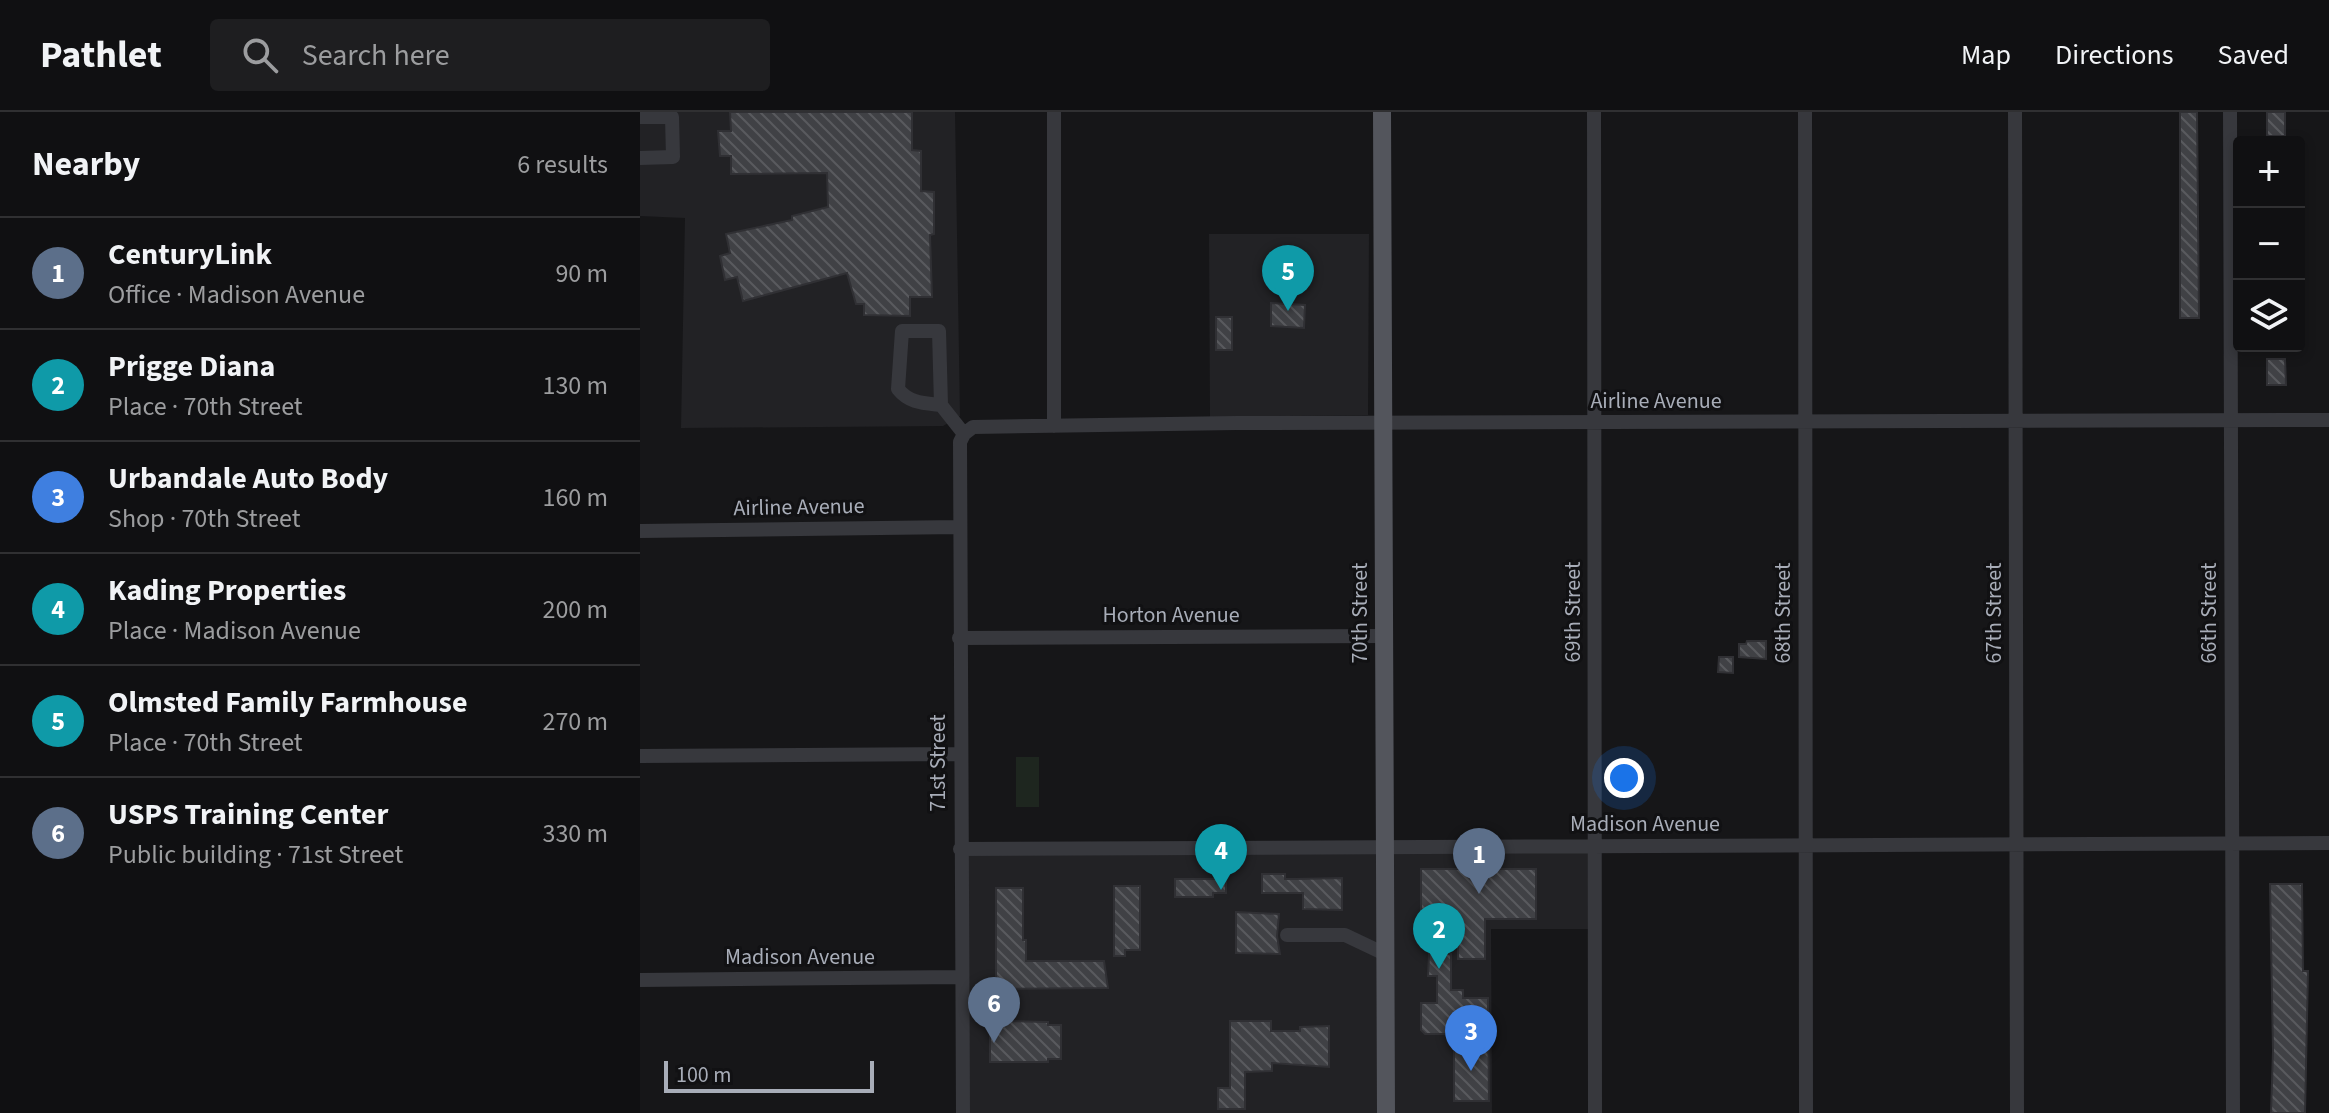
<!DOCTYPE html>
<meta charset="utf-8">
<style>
body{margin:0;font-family:"Source Sans 3",sans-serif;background:#1e1e20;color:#f1f3f6}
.controls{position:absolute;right:24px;top:24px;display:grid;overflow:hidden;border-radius:8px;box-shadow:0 4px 12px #0003}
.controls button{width:72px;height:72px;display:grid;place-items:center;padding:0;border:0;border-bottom:2px solid #303032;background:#101012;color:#f1f3f6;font:40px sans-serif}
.scale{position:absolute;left:24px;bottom:20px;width:210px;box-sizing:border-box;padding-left:8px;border:4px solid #a8adb8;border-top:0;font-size:22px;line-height:28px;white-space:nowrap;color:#a8adb8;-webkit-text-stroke:6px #111113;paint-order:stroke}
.you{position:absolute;left:984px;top:666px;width:28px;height:28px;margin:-20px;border:6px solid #fff;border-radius:50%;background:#1a73e8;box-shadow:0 0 0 12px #1a73e833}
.badge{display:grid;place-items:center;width:52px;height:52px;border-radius:50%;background:#1a73e8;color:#fff;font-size:26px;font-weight:700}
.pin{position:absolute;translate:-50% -66px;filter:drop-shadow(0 2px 4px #0008)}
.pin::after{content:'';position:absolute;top:42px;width:28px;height:24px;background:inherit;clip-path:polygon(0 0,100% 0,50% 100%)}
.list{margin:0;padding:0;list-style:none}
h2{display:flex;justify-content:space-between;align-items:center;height:104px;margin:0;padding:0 32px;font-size:34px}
h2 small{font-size:26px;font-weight:400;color:#9c9d9f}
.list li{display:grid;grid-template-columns:52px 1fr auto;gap:24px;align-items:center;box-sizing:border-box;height:112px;padding:0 32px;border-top:2px solid #303032}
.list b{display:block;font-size:30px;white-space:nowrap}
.list p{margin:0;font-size:26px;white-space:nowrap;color:#9c9d9f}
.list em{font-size:26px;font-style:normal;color:#9c9d9f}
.icon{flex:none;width:44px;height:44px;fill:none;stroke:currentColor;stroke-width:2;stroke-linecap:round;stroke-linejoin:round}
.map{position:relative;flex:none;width:1689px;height:1001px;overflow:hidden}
header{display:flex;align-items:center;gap:48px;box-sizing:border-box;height:112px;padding:0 40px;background:#101012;border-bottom:2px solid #303032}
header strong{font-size:38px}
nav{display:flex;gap:44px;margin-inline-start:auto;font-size:28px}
.search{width:560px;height:72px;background:#1e1e20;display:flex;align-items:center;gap:20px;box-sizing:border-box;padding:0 28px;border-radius:8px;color:#9c9d9f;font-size:30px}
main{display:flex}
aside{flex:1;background:#101012}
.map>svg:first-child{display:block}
.built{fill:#222225}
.pitch{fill:#1e261f}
.building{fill:url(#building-back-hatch);stroke:#303034;stroke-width:2}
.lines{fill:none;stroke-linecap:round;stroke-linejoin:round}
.minor{stroke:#37383d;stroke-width:14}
.major{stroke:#53555c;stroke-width:18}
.labels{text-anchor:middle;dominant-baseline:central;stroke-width:6;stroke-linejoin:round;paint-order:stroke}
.street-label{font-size:22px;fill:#a8adb8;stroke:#111113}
</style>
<header>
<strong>Pathlet</strong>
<div class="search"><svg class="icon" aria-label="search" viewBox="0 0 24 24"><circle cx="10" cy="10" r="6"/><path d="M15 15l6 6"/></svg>Search here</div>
<nav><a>Map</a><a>Directions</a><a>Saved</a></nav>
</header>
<main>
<aside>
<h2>Nearby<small>6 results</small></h2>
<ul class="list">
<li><span class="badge" style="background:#5c6f8a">1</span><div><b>CenturyLink</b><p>Office · Madison Avenue</p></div><em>90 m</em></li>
<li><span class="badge" style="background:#0f9aa8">2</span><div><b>Prigge Diana</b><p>Place · 70th Street</p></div><em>130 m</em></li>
<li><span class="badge" style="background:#3f7fe0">3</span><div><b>Urbandale Auto Body</b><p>Shop · 70th Street</p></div><em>160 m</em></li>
<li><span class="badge" style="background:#0f9aa8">4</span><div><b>Kading Properties</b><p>Place · Madison Avenue</p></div><em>200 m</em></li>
<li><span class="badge" style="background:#0f9aa8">5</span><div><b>Olmsted Family Farmhouse</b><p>Place · 70th Street</p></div><em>270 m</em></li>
<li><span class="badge" style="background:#5c6f8a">6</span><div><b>USPS Training Center</b><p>Public building · 71st Street</p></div><em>330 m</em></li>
</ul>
</aside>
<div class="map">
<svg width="1689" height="1001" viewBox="0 0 1689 1001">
<defs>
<pattern id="building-back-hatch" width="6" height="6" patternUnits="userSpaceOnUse" patternTransform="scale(2)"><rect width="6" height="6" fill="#404145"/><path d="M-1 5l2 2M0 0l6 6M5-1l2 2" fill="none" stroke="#595a5e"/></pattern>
</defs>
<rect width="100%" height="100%" fill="#161618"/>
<!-- built -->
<path class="built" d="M0,0H315L320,304L303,314L41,316L45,106L0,104Z
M569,122H729L728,303L570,305Z
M955,734V817H851L852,1001H323L320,737Z"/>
<!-- pitch -->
<path class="pitch" d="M376,645H399V695H376Z"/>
<!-- building -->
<path class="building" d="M90,0H272V38L281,39V79L294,80V122L290,123L292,185H270V204L224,203V192H216L207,161L103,189L97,165L85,168L80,144L90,141L86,122L152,108V104L188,95L187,61L91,62V44H80L78,19H91Z
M1540,0H1557L1559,206H1540Z
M1627,0H1645V24H1627Z
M631,191L665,193L664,216L631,214Z
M576,205H592V238H576Z
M1627,247H1645L1646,273H1627Z
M1107,529H1126V547L1099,545V532H1106Z
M1079,545H1093V561L1078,560Z
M781,757H896V807H845V847H818V807H781Z
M622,762H645V767H655L702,766V798L663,797V781H622Z
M535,767H586V781H573V785H535Z
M1630,772H1662L1663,859H1668L1665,1001H1631L1633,939Z
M474,774H500V838H485V844H474Z
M356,776H383V828H386V849H464L468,876L359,877L356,874Z
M596,800L639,802L637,824L640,842L596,841Z
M789,842H811V878H823V886H848L849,989H814V928L806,922H785L781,918V891H797V864H788Z
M362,909L408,910V913H421V947H408V950H350V915H362Z
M590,909H631V919H660V915L689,914V955L632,951V959L605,960V997H578V976H590Z"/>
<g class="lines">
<!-- minor -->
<path class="minor" d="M414,0V314
M954,0L955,1001
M1165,0L1166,1001
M1375,0L1377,1001
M1590,0L1593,1001
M0,5H32L33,45L0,46
M301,293C283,291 269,291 258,277L262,219H299L301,293L324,322
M0,419L319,415
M319,526L744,524
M0,644L319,642
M320,737L1689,731
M647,823H705L745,842
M0,868L321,865
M323,1001L320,330L324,322L333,315L596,311L1689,308"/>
<!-- major -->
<path class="major" d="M742,0L746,1001"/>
</g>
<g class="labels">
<!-- street labels -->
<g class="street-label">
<text x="1016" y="289">Airline Avenue</text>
<text transform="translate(159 395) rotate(-1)">Airline Avenue</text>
<text transform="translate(933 500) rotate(-90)">69th Street</text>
<text transform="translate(720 501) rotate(-90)">70th Street</text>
<text transform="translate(1143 501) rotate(-90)">68th Street</text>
<text transform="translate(1354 501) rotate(-90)">67th Street</text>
<text transform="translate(1569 501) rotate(-90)">66th Street</text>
<text x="531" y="503">Horton Avenue</text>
<text transform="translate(298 651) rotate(-90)">71st Street</text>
<text x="1005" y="712">Madison Avenue</text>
<text x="160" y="845">Madison Avenue</text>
</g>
</g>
</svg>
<div class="controls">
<button>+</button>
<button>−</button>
<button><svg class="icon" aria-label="layers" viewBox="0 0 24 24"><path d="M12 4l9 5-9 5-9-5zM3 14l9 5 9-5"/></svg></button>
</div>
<div class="scale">100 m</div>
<div class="you"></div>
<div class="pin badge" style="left:839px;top:782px;background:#5c6f8a">1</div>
<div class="pin badge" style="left:799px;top:857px;background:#0f9aa8">2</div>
<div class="pin badge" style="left:831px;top:959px;background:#3f7fe0">3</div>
<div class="pin badge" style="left:581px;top:778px;background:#0f9aa8">4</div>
<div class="pin badge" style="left:648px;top:199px;background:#0f9aa8">5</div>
<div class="pin badge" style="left:354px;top:931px;background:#5c6f8a">6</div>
</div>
</main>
